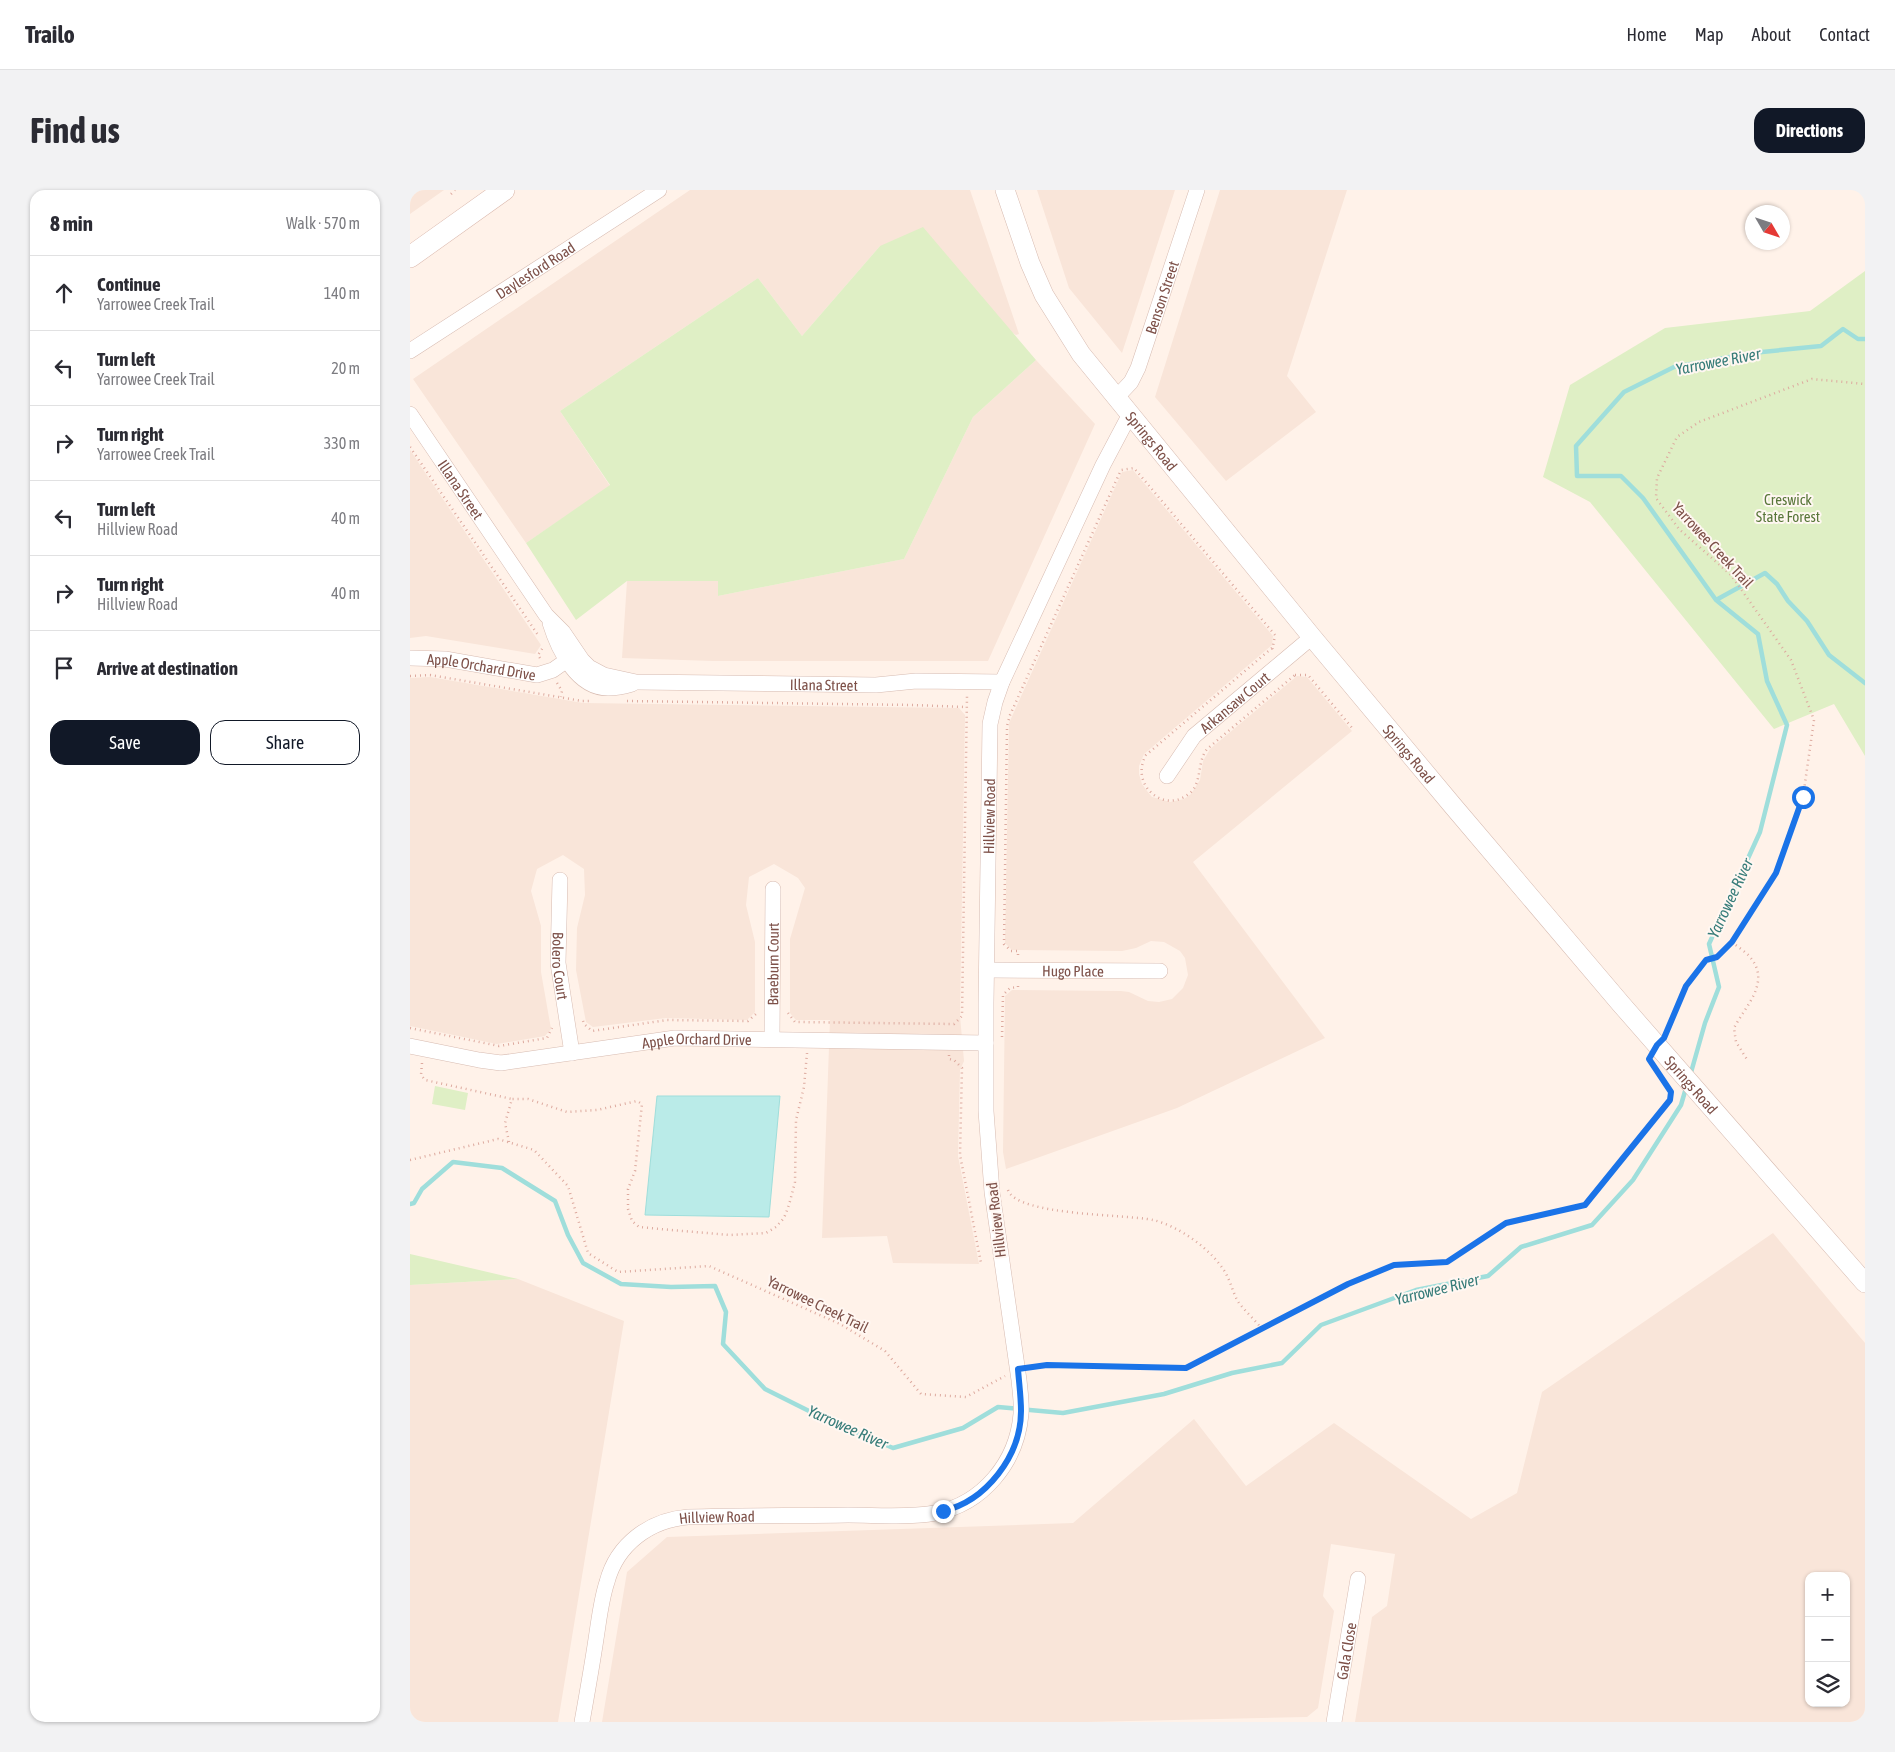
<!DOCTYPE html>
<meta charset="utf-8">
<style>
body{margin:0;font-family:"Asap Condensed",sans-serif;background:#f2f2f3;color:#2b2b33}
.controls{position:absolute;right:15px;bottom:15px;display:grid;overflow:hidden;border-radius:10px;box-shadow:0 1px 4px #0004}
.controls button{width:45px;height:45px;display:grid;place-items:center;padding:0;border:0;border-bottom:1px solid #e1e1e2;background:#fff;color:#2b2b33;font:25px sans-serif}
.compass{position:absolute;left:1335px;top:15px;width:45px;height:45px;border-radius:50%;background:#fff;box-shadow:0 1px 4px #0004;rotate:129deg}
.stop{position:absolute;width:15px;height:15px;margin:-11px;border:4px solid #1a73e8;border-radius:50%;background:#fff}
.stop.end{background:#1a73e8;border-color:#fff;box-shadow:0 1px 5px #0008}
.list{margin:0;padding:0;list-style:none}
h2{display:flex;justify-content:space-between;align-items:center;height:65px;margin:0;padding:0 20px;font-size:21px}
h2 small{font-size:16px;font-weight:400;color:#7c7c81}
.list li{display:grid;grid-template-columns:32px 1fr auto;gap:15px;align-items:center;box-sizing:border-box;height:75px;padding:0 20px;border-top:1px solid #e1e1e2}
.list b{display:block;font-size:19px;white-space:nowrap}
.list p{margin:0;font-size:16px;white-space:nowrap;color:#7c7c81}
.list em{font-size:16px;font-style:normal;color:#7c7c81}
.actions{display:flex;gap:10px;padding:15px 20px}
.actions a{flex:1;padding:11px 0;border:1px solid #111827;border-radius:15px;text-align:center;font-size:18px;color:#111827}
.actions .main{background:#111827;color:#fff}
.icon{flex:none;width:28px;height:28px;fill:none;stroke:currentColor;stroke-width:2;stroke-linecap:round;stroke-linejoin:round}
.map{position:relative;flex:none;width:1455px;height:1532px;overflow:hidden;border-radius:15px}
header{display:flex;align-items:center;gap:30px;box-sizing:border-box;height:70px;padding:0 25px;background:#fff;border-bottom:1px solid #e1e1e2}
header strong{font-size:24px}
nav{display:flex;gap:28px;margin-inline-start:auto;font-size:18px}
.intro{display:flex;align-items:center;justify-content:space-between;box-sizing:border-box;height:120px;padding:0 30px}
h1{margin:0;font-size:35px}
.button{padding:12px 22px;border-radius:15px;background:#111827;color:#fff;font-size:18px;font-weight:700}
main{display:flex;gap:30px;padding:0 30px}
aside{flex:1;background:#fff;border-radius:15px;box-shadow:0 1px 4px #0004}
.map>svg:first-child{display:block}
.residential{fill:#f9e5d9;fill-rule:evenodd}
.green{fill:#dfefc5}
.water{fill:#baebe8;stroke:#9fdedb}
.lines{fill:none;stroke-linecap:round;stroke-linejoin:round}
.stream{stroke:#9fdedb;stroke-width:4.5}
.minor-casing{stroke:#d7bbb1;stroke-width:16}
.tertiary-casing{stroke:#d7bbb1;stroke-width:20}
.secondary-casing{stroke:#dbb9ae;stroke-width:22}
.path{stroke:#ddaa9f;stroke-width:2.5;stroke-dasharray:1 4;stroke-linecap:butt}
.minor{stroke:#fff;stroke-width:15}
.tertiary{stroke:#fff;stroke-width:19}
.secondary{stroke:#fff;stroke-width:21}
.route{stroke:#1a73e8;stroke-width:6}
.labels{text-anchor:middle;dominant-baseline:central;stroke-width:4;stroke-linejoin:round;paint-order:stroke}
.street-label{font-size:15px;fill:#7d5048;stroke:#fff7f2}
.park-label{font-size:15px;fill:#59773a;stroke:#fff7f2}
.water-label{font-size:16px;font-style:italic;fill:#377c79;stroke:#fff7f2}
</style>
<header>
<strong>Trailo</strong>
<nav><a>Home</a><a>Map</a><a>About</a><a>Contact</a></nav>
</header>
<div class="intro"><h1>Find us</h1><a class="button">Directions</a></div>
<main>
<aside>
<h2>8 min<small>Walk · 570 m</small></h2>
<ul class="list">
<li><svg class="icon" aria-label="ahead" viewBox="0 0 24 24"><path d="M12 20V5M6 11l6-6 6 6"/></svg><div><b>Continue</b><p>Yarrowee Creek Trail</p></div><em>140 m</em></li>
<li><svg class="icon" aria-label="left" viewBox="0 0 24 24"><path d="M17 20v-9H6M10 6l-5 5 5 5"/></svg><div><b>Turn left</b><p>Yarrowee Creek Trail</p></div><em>20 m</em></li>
<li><svg class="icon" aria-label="right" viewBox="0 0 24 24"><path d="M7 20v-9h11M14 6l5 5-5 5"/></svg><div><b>Turn right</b><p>Yarrowee Creek Trail</p></div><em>330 m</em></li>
<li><svg class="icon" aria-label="left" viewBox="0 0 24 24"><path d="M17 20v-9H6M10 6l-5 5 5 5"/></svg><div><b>Turn left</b><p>Hillview Road</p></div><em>40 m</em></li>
<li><svg class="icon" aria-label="right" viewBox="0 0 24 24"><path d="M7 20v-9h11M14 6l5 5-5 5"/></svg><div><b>Turn right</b><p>Hillview Road</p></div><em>40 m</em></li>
<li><svg class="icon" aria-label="arrive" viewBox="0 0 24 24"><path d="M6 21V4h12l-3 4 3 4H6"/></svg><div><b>Arrive at destination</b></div></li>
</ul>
<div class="actions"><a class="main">Save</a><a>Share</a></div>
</aside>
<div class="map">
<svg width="1455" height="1532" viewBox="0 0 1455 1532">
<rect width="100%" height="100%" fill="#fff2e9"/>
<!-- residential -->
<path class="residential" d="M0,0H34L0,24Z
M280,0H560L609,144L606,145L470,56L392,146L348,88L150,221L200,296L116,353L3,189Z
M627,0H765L712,163L659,98Z
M810,0H937L877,186L906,222L816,291L745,207Z
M626,170L685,234L578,471H303L212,468L217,391H308V406L494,369L563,227Z
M0,260L131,455L125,464L16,446L0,448Z
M723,280L863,446L862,455L734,564L729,576V584L732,594L737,601L742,607L760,612L774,609L781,604L790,590L793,571L800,559L887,486L897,487L942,541L783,672L915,848L767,918L596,979L593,962L595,806L602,800L711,801L719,802L738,811L749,812L762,809L773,798L778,785L775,768L770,761L754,752L741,751L726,758L712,761L602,760L595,753L599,533L712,282Z
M20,487L173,513L549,518L555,525L550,826L554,871L550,880L548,966L569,1074L483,1073L477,1046L412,1048L420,830H386L380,823V749L395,698L388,688L364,674L339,687L336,715L345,752V822L337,830L256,828L183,837L176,832L166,780L167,738L175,705L174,679L153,665L127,679L121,701L131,736V782L141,839L135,846L87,854L0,836V488Z
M1363,1043L1455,1153V1532H945L962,1427L977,1416L985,1364L921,1354L913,1406L924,1421L908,1518L897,1527L677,1532H192L217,1382L257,1347L663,1333L784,1229L836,1296L924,1233L1061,1329L1107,1303L1132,1202ZM1399,1386H1436V1513H1399Z
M108,1089L214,1131L148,1532H0V1095Z"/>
<!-- green -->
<path class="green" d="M513,37L626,170L563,227L494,369L308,406V391H217L166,430L116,353L200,295L150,221L348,88L392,146L470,56Z
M1455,81V566L1424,514L1364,539L1180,312L1133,287L1160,195L1255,138L1400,121Z
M25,896L58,903L55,920L22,914Z
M0,1064L108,1089L0,1095Z"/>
<!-- water -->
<path class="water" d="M247,906H370L359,1027L235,1025Z"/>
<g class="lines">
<!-- stream -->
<path class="stream" d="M1306,410L1355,383L1367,394L1378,411L1397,431L1419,465L1455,493
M1280,886L1295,833L1309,797L1299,754L1350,642L1377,535L1357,491L1348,444L1306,410L1233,308L1211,286H1167L1166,256L1214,202L1264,177L1342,163L1411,156L1433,139L1448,149H1455
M0,1014L4,1013L12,999L43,972L92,978L145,1011L158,1045L173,1073L211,1094L261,1097L305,1096L316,1122L313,1154L355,1199L415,1229L483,1258L553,1238L588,1217L653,1223L754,1204L822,1183L872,1173L911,1135L1006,1100L1078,1086L1111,1057L1182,1035L1223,990L1271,915L1276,898"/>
<defs>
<g id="minor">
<path id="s1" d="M0,161L249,0"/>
<path id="s2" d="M706,208L721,192L728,178L787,0"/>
<path id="s3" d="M0,224L136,425L153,442L172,470L179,477L194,485L226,492L466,495L506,491L592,492"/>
<path d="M140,433C148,459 167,499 199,498C207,498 215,496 222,494"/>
<path id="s4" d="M0,468L35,469L127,485L143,480L167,463"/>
<path id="s5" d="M757,586L784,546L902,447"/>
<path id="s6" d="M150,690L148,773L162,863"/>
<path id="s7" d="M577,780L750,781"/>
<path id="s8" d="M362,849L363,699"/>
<path id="s9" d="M0,856L69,870L91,873L265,848L576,853"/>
<path id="s10" d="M172,1532C177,1504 182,1476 186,1449C189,1430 191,1410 197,1392C207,1354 240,1330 278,1327C331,1325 385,1326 438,1325C466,1325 497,1328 525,1323C573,1314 607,1272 611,1224C612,1213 610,1201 609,1190L582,1002L576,921V813L580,534L585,512L592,492L693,275L720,224"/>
<path id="s11" d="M924,1532L948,1389"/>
</g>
<g id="tertiary">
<path id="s12" d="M595,0L620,73L634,105L671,164L902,447L1043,616L1211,814L1455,1093"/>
</g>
<path id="secondary" d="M0,67L94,0"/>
</defs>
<!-- minor casing -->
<use href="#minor" class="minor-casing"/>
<!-- tertiary casing -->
<use href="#tertiary" class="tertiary-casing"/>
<!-- secondary casing -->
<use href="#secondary" class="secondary-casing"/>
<!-- path -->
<path class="path" d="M41,4L45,0
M0,257L128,445
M862,458L736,565C719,595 755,626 781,602C792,591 787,572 797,559L885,485
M130,468L128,465L134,456
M885,485H898L943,539
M0,486L20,485L172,511H181
M147,493L152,501L151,507
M217,511L503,515L556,517
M1322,752C1329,758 1338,763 1343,771C1359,795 1334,818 1324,838L1326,852L1338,871
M608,765V761H601L594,754L597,536L600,525L711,280L724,278L865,445L863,456L862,458L863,460
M378,823L385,832L544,834L552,826L557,506
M173,831L174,834L182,841L257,830L338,831L347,823
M0,838L89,856L137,848L142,838
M1256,842L1275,796L1296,770L1307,767L1322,752L1366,683L1393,607L1404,530L1381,470L1321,385L1269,339L1246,308L1247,288L1267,247L1289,232L1402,189L1455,194
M592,847L593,805L600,798L608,797V793
M539,865V869L544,870L552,878L550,965L571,1073
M12,873L11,885L15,890L102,909
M99,952L95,933L102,909H118L157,922L187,920L227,911L232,914L225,981L218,999V1019L222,1031L229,1037L261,1040L320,1045L356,1043L366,1037L374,1028L379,1015L385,992L386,930L394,897L397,863
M0,970L88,949L124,960L158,996L178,1063L208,1082L299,1076L430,1134L475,1161L511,1204L556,1207L595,1186
M598,1000C607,1026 715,1024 743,1030C769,1036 801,1059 815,1082C821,1092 823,1104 829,1113C836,1122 845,1130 852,1139
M621,1177L637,1175L776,1178L938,1094L984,1075L1037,1072L1096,1033L1175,1015L1259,910L1261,902L1252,888"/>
<!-- minor -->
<use href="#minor" class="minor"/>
<!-- tertiary -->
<use href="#tertiary" class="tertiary"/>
<!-- secondary -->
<use href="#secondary" class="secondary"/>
</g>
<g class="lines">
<!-- route -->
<path class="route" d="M533,1321C576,1311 611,1266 611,1221C611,1207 609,1193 608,1179L637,1175L776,1178L938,1094L984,1075L1037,1072L1096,1033L1175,1015L1260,910L1261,902L1239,869L1247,855L1254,848L1276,796L1296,770L1307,767L1322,752L1366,683L1393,607"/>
</g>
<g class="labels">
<!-- street labels -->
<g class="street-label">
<text stroke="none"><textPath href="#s1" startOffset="149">Daylesford Road</textPath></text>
<text stroke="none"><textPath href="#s2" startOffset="112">Benson Street</textPath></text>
<text stroke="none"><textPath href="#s12" startOffset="294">Springs Road</textPath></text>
<text stroke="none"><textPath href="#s3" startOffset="91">Illana Street</textPath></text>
<text transform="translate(1303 355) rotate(47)">Yarrowee Creek Trail</text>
<text stroke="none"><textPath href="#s4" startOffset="72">Apple Orchard Drive</textPath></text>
<text stroke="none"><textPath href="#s3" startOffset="548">Illana Street</textPath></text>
<text stroke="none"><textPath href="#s5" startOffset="101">Arkansaw Court</textPath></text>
<text stroke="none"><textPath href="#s12" startOffset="699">Springs Road</textPath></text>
<text stroke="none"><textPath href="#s10" startOffset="1241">Hillview Road</textPath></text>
<text stroke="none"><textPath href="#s8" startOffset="75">Braeburn Court</textPath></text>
<text stroke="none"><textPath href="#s6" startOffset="86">Bolero Court</textPath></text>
<text stroke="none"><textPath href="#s7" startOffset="86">Hugo Place</textPath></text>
<text stroke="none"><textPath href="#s9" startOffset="290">Apple Orchard Drive</textPath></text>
<text stroke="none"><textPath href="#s12" startOffset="1134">Springs Road</textPath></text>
<text transform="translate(586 1030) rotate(-97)">Hillview Road</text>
<text transform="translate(408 1114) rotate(26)">Yarrowee Creek Trail</text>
<text stroke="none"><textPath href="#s10" startOffset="282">Hillview Road</textPath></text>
<text stroke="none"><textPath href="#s11" startOffset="72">Gala Close</textPath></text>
</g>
<!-- park labels -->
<g class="park-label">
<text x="1378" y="309">Creswick<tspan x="1378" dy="17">State Forest</tspan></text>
</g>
<!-- water labels -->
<g class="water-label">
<text transform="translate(1308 171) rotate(-11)">Yarrowee River</text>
<text transform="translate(1320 708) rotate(-65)">Yarrowee River</text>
<text transform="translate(1027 1099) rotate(-14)">Yarrowee River</text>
<text transform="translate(438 1237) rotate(24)">Yarrowee River</text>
</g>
</g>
</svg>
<div class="controls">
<button>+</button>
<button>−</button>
<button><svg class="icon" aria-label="layers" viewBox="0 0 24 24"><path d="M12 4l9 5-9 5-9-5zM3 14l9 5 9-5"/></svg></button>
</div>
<svg class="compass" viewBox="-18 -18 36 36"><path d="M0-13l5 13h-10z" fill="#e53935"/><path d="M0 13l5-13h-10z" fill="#7c7c81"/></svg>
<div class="stop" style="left:1393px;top:607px"></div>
<div class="stop end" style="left:533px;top:1321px"></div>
</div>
</main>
